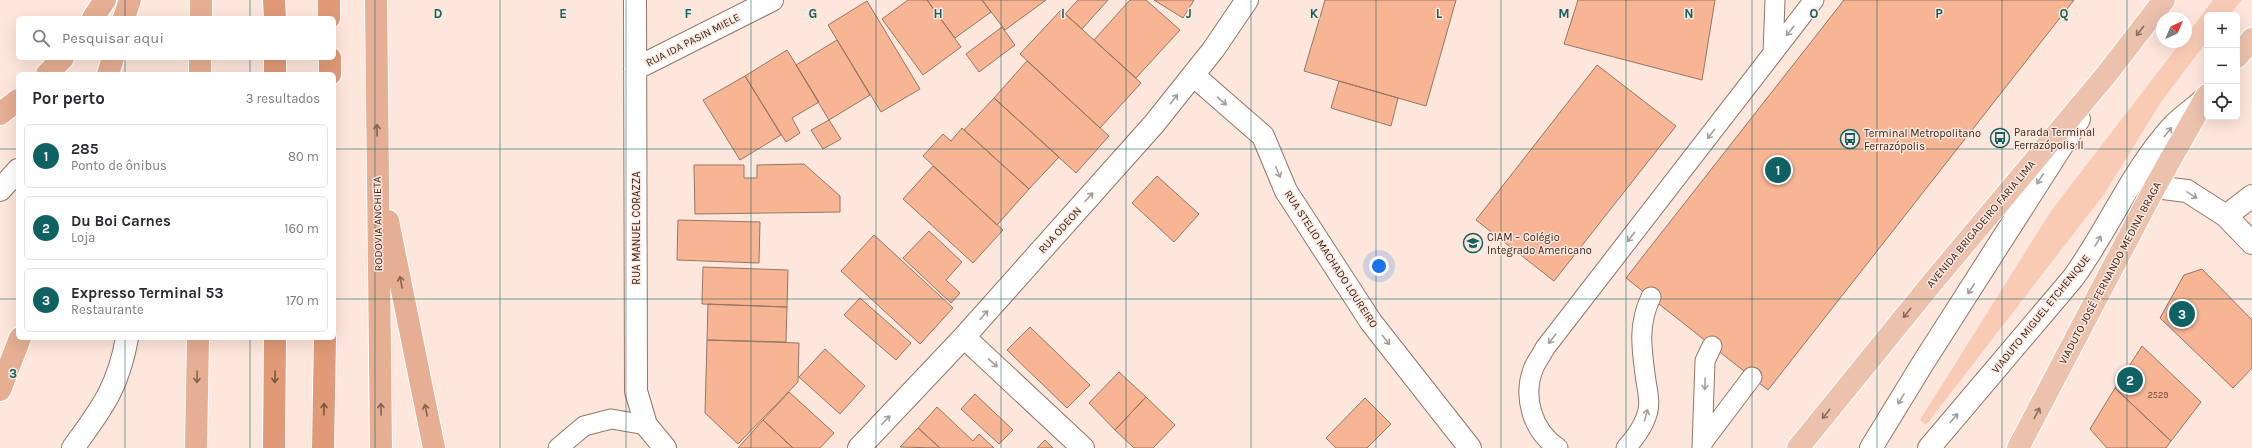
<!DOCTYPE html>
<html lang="pt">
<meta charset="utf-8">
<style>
body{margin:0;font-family:Karla,sans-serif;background:#f2f2f3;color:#2b2b33}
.controls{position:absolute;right:12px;top:12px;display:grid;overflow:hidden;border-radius:6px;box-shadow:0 4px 16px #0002}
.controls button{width:36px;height:36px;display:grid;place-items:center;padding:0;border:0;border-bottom:1px solid #e1e1e2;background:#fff;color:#2b2b33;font:20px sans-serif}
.compass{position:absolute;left:2156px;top:12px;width:36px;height:36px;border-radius:50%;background:#fff;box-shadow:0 4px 16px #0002;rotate:44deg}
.you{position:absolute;left:1379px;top:266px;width:14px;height:14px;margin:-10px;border:3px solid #fff;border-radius:50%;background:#1a73e8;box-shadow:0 0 0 6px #1a73e833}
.badge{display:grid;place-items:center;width:26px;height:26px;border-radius:50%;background:#106163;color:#fff;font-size:13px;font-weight:700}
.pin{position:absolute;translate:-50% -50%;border:2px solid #fff;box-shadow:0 1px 4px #0006}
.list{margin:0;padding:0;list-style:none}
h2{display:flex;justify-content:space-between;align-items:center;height:52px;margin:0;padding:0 16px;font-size:17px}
h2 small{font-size:13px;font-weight:400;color:#7c7c81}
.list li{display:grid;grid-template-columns:26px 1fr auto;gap:12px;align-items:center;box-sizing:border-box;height:64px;margin:0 8px 8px;padding:0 8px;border:1px solid #e1e1e2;border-radius:6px}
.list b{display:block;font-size:15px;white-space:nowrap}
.list p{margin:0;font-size:13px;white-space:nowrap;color:#7c7c81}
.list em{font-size:13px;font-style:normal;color:#7c7c81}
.icon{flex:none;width:22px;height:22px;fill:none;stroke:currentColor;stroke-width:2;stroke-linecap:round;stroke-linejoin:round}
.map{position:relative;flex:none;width:2252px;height:448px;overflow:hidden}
.search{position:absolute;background:#fff;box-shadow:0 4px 16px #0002;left:16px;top:16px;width:320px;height:44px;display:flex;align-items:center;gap:10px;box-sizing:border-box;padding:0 14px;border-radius:6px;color:#7c7c81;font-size:15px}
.panel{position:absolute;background:#fff;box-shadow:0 4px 16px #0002;left:16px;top:72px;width:320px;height:268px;border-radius:6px}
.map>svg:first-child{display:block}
.green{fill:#f9cbb5}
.building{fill:#f7b594;stroke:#977564}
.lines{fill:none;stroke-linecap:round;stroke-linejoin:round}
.service-casing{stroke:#977564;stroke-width:21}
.minor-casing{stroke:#977564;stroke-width:24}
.tertiary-casing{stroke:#977564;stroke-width:24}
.primary-casing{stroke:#fff;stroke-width:24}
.trunk-casing{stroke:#fff;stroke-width:24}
.motorway-casing{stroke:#fff;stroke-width:24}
.service{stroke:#fff;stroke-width:19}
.minor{stroke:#fff;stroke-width:22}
.tertiary{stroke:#fff;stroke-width:22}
.primary{stroke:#ecc2ad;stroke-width:22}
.trunk{stroke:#e6ae92;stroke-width:22}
.motorway{stroke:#e09a77;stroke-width:22}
.oneway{stroke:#a59e9c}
.oneway2{stroke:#886d61}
.oneway3{stroke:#866454}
.oneway4{stroke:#7b5644}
.grid{fill:none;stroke:#106163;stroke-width:1;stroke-opacity:0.55}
.labels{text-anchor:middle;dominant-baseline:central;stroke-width:3;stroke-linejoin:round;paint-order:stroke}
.number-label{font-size:9px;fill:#674b3e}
.street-label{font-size:11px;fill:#372822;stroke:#fde6db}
.poi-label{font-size:11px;fill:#372822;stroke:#fde6db;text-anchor:start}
.grid-label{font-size:13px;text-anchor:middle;font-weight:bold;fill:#106163;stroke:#fde6db;stroke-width:3;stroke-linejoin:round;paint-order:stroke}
</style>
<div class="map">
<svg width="2252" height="448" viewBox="0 0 2252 448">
<rect width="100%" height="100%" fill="#fde6db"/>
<!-- green -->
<path class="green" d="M2213,0H2242L2229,15H2207V41L2161,102L2105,193L1926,425L1920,420L2051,211L2181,42H2186V36Z"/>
<!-- building -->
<path class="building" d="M908,0H927L961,47L923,75L882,19Z
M927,0H982L991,12L955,38Z
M982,0H1046L1005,30Z
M1078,0H1108L1082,29L1065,14Z
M1130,0H1146L1180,30L1136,78L1094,40Z
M1154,0H1194L1183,18Z
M1325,0H1456L1426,106L1304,71Z
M1578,0H1715L1702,80L1564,44Z
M1844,0H2074L1768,390L1626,278Z
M867,1L920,89L881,112L828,25Z
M1061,10L1141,83L1100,128L1020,54Z
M1002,27L1015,45L979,72L966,54Z
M837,40L870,95L829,120L796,65Z
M787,50L819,102L792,118L800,133L786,142L745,76Z
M1027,61L1109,136L1076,173L994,98Z
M1597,65L1676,126L1554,281L1476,220Z
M745,76L781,135L740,160L703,100Z
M1339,81L1398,98L1391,126L1331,108Z
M994,98L1059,157L1029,189L964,130Z
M829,120L841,139L823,149L811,130Z
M962,128L1029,189L997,225L923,156L943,134L951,141Z
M804,164L840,196V212L695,214L694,165H744V178H757V165Z
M933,166L1003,230L973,263L903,199Z
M1157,176L1199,214L1174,242L1132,203Z
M678,220L760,222L759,263L677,260Z
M929,231L962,262L946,280L960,293L951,303L903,258Z
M874,235L953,308L920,344L841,271Z
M703,267L788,270L787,307L702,304Z
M2202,269L2252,320V368L2233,388L2160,318L2184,275Z
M860,298L911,343L896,360L844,315Z
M708,304L787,307L786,342L707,340Z
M1030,327L1090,385L1067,408L1007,350Z
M707,340L799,343L798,382L738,444L705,413Z
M2142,346L2201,402L2171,441L2115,388Z
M825,349L865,386L840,414L799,377Z
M1119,372L1146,397L1115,430L1089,403Z
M2115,388L2171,441L2166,448H2107L2090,429Z
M789,392L834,433L820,448H793L763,420Z
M975,394L1013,430L999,444L961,409Z
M1146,397L1175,425L1153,448H1134L1115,430Z
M1365,398L1391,424L1367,448H1336L1326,438Z
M937,407L973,441L979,434L994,448H940L918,428Z
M763,420L793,448H738Z
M918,428L940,448L900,447Z
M1045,440L1053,448H1037Z"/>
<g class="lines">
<defs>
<path id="service" d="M1773,53L1775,0
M1703,442L1752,377
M558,448L584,426L611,419L646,425
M1558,448C1532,431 1522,396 1534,367C1537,361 1542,354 1545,348L1814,0
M1626,448C1634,439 1642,429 1646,417C1651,406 1648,393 1646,381C1642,351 1637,326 1651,297
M1702,448L1705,361L1712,346"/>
<path id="minor" d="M635,0L636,391L646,425L665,448
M635,69L772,0
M1193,75L1263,136L1286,191L1371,322L1470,448
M2155,187L2187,191L2226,216L2252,243
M0,190L18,170
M2226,216L2252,196
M964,337L1083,448
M73,448C102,408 118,388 127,338
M859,448L964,337L1154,124L1213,50L1247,0"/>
<path id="tertiary" d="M1871,448L1923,363L2079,119
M1929,448L2073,278C2108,230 2133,169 2173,126C2182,116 2194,109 2203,100"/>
<path id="primary" d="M2237,57L2252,39
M1798,448L1932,283L2106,75L2164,0
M2018,448L2155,187L2207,95"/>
<path id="trunk" d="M376,0L381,448
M93,18L105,0
M124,18L130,0
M201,18V0
M47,74L63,58
M108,74L113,58
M200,74V58
M0,114L18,100
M388,221L434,448
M0,390L20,338
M196,448L198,338"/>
<path id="motorway" d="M274,0L275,18
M329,0V18
M275,58V74
M330,58V74
M274,448L275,338
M323,448L325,338"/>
</defs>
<!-- service casing -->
<use href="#service" class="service-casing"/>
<!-- minor casing -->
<use href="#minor" class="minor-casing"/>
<!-- tertiary casing -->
<use href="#tertiary" class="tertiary-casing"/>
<!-- primary casing -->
<use href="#primary" class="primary-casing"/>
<!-- trunk casing -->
<use href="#trunk" class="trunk-casing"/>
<!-- motorway casing -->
<use href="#motorway" class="motorway-casing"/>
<!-- service -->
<use href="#service" class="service"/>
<!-- minor -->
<use href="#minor" class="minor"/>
<!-- tertiary -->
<use href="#tertiary" class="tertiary"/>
<!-- primary -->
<use href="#primary" class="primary"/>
<!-- trunk -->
<use href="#trunk" class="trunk"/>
<!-- motorway -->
<use href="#motorway" class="motorway"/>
</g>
<!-- one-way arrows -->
<defs><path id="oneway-shaft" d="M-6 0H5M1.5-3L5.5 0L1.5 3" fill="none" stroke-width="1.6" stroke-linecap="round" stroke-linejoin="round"/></defs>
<g class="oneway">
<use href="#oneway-shaft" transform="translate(1790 31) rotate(128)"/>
<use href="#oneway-shaft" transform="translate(1174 99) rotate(-52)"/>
<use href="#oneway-shaft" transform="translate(1222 101) rotate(41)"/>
<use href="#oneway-shaft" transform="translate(2168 132) rotate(-51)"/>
<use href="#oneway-shaft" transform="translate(1711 134) rotate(128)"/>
<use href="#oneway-shaft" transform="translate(1278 172) rotate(67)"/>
<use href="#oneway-shaft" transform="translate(2040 179) rotate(122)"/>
<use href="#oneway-shaft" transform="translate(2192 195) rotate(32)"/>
<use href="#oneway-shaft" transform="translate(1089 197) rotate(-48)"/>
<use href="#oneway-shaft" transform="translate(1631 237) rotate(128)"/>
<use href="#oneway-shaft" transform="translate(2098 241) rotate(-59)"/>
<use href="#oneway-shaft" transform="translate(1971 289) rotate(122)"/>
<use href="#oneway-shaft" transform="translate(984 315) rotate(-48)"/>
<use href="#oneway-shaft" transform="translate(1552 339) rotate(128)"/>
<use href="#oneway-shaft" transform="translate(1386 340) rotate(52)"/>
<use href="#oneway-shaft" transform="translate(993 363) rotate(43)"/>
<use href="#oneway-shaft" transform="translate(1705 384) rotate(92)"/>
<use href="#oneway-shaft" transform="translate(1901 399) rotate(121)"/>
<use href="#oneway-shaft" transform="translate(1646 415) rotate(-75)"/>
<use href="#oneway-shaft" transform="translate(1954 418) rotate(-50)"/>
<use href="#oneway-shaft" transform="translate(886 420) rotate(-46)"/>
</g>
<g class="oneway2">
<use href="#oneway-shaft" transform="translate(2140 31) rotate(128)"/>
<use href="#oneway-shaft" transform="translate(1907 313) rotate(129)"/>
<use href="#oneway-shaft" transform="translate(2037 413) rotate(-62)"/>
<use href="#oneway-shaft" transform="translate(1826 414) rotate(129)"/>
</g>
<g class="oneway3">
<use href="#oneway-shaft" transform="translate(377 130) rotate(-91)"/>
<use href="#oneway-shaft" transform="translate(401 282) rotate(-101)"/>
<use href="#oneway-shaft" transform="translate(197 377) rotate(91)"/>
<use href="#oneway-shaft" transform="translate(381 409) rotate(-91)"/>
<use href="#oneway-shaft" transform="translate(426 410) rotate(-101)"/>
</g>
<g class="oneway4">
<use href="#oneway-shaft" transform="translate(275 377) rotate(91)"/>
<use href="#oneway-shaft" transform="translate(324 409) rotate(-89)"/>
</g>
<!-- grid -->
<path class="grid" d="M125,0V18M250,0V18M375,0V448M500,0V448M626,0V448M751,0V448M876,0V448M1001,0V448M1126,0V448M1251,0V448M1376,0V448M1501,0V448M1626,0V448M1752,0V448M1877,0V448M2002,0V448M2127,0V448M125,58V74M250,58V74M0,149H18M334,149H2252M0,299H18M334,299H2252M125,338V448M250,338V448"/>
<!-- icons -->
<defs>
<symbol id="bus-ring" viewBox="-11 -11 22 22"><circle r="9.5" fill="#fde6db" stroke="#106163" stroke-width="1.5"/><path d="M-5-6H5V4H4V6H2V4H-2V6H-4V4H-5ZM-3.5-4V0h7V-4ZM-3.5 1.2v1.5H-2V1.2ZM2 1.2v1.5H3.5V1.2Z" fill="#106163"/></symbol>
<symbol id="school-ring" viewBox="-11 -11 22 22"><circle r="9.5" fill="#fde6db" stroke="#106163" stroke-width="1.5"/><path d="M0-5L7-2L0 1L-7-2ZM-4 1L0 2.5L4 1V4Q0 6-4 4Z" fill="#106163"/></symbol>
</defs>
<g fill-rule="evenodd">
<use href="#bus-ring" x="1989" y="127" width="22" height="22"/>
<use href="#bus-ring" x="1839" y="128" width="22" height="22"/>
<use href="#school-ring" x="1462" y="232" width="22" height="22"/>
</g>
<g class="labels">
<!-- number labels -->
<g class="number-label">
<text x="2158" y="395">2529</text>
</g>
<!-- street labels -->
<g class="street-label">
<text transform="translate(693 40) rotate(-27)">RUA IDA PASIN MIELE</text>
<text transform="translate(378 224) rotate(-91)">RODOVIA ANCHIETA</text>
<text transform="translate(1981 224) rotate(-50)">AVENIDA BRIGADEIRO FARIA LIMA</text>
<text transform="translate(636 228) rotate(-90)">RUA MANUEL CORAZZA</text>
<text transform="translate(1060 230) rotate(-48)">RUA ODEON</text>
<text transform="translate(1331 259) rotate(57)">RUA STELIO MACHADO LOUREIRO</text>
<text transform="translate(2110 273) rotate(-62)">VIADUTO JOSÉ FERNANDO MEDINA BRAGA</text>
<text transform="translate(2041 314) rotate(-51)">VIADUTO MIGUEL ETCHENIQUE</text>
</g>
<!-- poi labels -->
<g class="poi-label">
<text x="2014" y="132">Parada Terminal<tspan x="2014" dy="13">Ferrazópolis II</tspan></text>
<text x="1864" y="133">Terminal Metropolitano<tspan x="1864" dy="13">Ferrazópolis</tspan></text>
<text x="1487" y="237">CIAM – Colégio<tspan x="1487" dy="13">Integrado Americano</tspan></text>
</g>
</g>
<g class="grid-label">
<text x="438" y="18">D</text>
<text x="563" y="18">E</text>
<text x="688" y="18">F</text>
<text x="813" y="18">G</text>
<text x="938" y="18">H</text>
<text x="1063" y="18">I</text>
<text x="1189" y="18">J</text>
<text x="1314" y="18">K</text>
<text x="1439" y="18">L</text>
<text x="1564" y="18">M</text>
<text x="1689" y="18">N</text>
<text x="1814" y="18">O</text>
<text x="1939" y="18">P</text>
<text x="2064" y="18">Q</text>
<text x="13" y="378">3</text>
</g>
</svg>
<div class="controls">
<button>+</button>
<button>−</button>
<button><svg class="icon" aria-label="locate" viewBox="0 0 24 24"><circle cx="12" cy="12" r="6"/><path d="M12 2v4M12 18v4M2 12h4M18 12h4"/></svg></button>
</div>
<svg class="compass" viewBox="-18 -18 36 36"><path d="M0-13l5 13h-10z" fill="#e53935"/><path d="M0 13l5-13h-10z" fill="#7c7c81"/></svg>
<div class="you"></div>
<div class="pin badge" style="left:1778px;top:170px">1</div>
<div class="pin badge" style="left:2130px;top:380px">2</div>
<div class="pin badge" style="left:2182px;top:314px">3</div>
<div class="search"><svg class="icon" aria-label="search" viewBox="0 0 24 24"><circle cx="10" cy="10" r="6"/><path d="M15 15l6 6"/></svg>Pesquisar aqui</div>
<section class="panel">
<h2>Por perto<small>3 resultados</small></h2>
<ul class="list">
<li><span class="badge">1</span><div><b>285</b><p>Ponto de ônibus</p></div><em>80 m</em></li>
<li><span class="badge">2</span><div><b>Du Boi Carnes</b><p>Loja</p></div><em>160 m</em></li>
<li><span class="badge">3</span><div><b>Expresso Terminal 53</b><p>Restaurante</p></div><em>170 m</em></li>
</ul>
</section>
</div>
